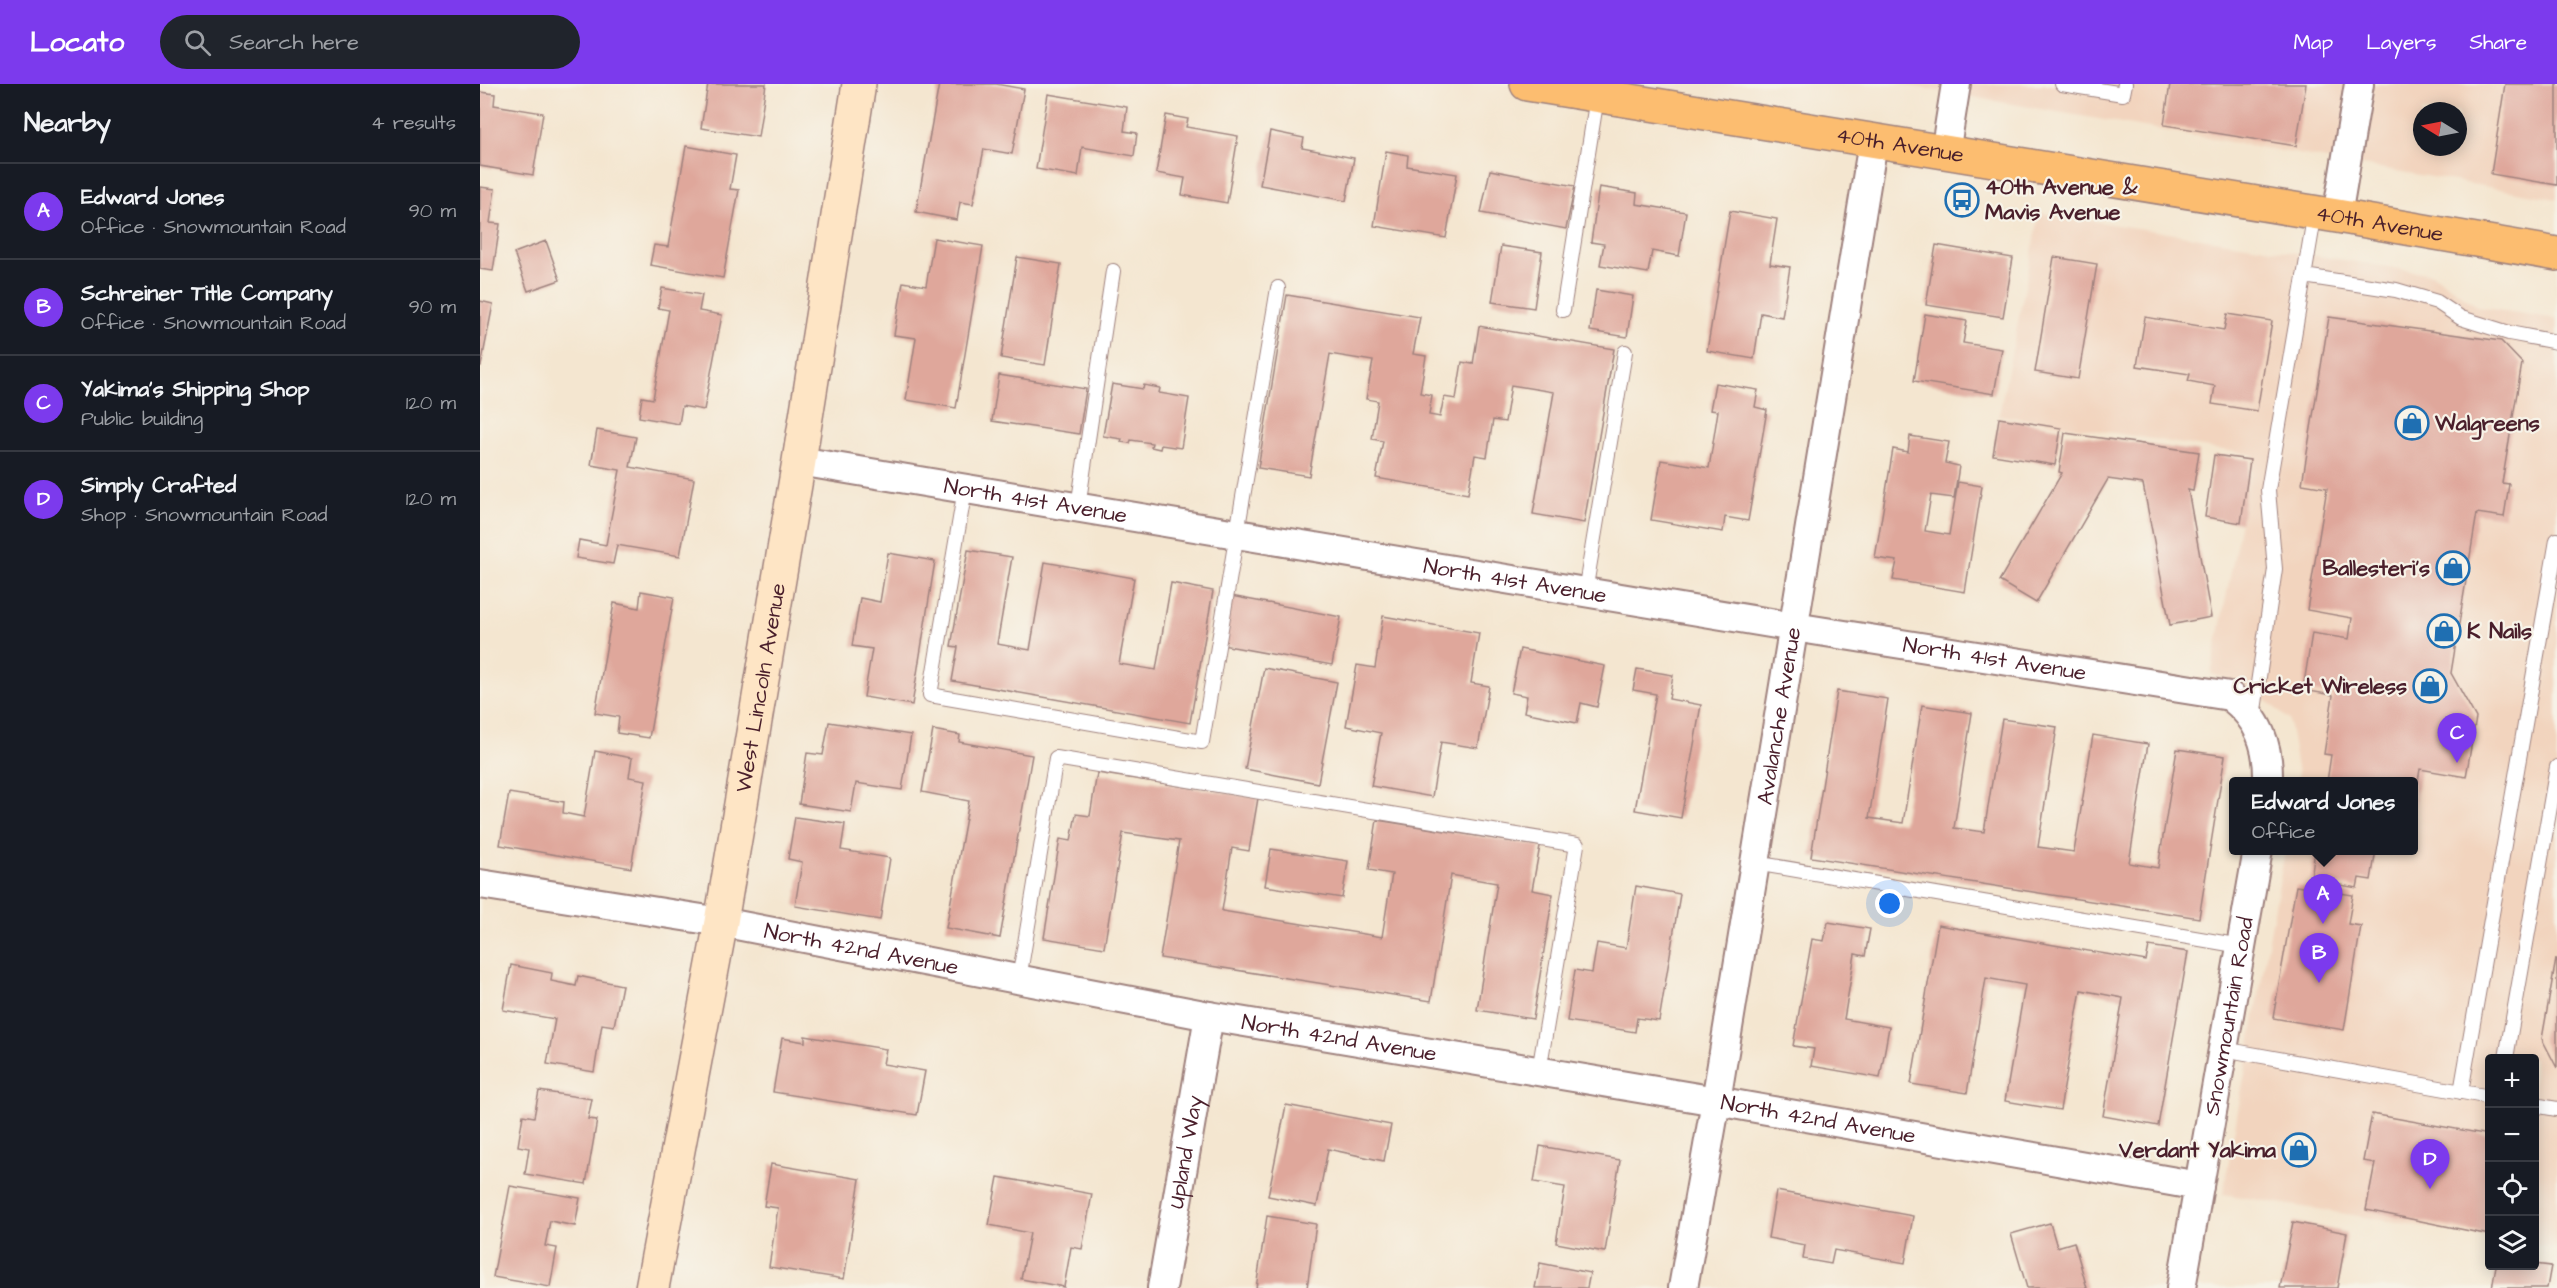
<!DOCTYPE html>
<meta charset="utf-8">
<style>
body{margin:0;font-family:"Architects Daughter",sans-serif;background:#20242c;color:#f1f3f6}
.controls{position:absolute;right:18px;bottom:18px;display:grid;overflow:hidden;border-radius:6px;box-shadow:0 3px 15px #0003}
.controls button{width:54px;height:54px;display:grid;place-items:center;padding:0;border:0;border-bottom:2px solid #363941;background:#171b24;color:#f1f3f6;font:30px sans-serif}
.compass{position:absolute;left:1933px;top:18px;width:54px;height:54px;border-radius:50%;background:#171b24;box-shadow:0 3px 15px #0003;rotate:280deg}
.you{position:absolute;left:1410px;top:820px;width:21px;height:21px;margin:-15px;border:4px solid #fff;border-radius:50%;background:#1a73e8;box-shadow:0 0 0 9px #1a73e833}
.badge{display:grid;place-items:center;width:39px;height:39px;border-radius:50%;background:#7c3aed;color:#fff;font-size:20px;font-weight:700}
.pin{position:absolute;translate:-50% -50px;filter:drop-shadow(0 2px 3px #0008)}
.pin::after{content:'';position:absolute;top:32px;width:21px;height:18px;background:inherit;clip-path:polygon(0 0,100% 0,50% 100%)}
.popup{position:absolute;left:1749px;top:693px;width:189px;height:78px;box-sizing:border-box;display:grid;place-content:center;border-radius:6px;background:#171b24;filter:drop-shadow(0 2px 4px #0005);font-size:20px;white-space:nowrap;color:#9ea1a6}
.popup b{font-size:22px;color:#f1f3f6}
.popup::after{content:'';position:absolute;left:50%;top:100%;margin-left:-12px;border:12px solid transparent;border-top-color:#171b24}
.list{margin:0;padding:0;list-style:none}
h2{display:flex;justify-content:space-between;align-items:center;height:78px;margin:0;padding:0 24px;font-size:26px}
h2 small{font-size:20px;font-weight:400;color:#9ea1a6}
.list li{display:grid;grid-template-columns:39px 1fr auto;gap:18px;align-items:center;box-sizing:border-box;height:96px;padding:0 24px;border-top:2px solid #363941}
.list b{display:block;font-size:22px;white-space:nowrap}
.list p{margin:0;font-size:20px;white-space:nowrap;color:#9ea1a6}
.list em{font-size:20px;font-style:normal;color:#9ea1a6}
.icon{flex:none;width:33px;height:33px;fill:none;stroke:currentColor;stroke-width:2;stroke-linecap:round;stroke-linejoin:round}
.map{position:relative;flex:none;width:2077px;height:1204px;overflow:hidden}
header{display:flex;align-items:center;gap:36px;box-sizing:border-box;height:84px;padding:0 30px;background:#7c3aed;color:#fff}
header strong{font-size:28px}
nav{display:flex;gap:33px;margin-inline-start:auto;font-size:21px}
.search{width:420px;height:54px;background:#20242c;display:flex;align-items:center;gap:15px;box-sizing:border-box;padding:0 21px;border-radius:33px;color:#9ea1a6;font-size:22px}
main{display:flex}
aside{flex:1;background:#171b24}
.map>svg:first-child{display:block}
.built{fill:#f2d4be;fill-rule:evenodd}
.building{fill:#dfa79b}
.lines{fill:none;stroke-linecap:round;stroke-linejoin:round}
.lane-casing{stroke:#9f827e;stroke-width:16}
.street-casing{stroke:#9f827e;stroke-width:32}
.secondary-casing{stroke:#9f827e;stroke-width:36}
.primary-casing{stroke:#9f827e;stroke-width:36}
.lane{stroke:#fff;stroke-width:14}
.street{stroke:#fff;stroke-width:28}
.secondary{stroke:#fee5c5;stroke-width:33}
.primary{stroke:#fcbd6f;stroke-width:33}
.labels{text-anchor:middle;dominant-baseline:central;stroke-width:4.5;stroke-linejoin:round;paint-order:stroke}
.street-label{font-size:22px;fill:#4a1f2b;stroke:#f7f3e8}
.poi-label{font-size:22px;font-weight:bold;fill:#4a1f2b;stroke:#f7f3e8;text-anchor:start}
</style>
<header>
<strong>Locato</strong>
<div class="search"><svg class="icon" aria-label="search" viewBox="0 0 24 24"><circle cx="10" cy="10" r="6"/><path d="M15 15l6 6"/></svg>Search here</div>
<nav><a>Map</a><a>Layers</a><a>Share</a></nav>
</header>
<main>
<aside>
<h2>Nearby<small>4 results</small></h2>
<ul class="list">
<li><span class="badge">A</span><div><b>Edward Jones</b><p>Office · Snowmountain Road</p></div><em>90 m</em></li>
<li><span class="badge">B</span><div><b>Schreiner Title Company</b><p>Office · Snowmountain Road</p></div><em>90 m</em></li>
<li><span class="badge">C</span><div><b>Yakima's Shipping Shop</b><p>Public building</p></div><em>120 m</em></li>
<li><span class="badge">D</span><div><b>Simply Crafted</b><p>Shop · Snowmountain Road</p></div><em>120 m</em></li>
</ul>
</aside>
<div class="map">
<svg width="2077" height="1204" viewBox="0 0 2077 1204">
<rect width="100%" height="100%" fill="#f7f3e8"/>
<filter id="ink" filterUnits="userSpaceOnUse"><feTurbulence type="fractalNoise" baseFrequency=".0167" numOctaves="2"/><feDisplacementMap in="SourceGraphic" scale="12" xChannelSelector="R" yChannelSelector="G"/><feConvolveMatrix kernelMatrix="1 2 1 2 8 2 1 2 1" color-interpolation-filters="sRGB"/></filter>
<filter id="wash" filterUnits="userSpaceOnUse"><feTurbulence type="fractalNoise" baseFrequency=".008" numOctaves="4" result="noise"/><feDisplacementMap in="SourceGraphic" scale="24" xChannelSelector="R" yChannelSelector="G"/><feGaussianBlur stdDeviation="1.35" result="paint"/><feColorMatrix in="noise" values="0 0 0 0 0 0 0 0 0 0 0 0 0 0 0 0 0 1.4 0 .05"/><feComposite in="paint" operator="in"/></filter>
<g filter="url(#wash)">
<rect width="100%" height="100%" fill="#f4e6d0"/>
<!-- built -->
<path class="built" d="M1418,0H2077V115ZM1942,27H1978V63H1942Z
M1560,129L1953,190L1998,223L2077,235V1164L2055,1161L2054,974H2010L2009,1153L1743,1110L1805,767L1933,766V698L1817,697L1818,690L1809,636L1771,603L1731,590L1774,371L1519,331Z"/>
<g id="blocks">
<!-- building -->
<path class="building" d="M228,0H286L278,53L221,44Z
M459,0H516L544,5L532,70L504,65L493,120L480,118L477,136L436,128Z
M1690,0H1826L1816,62L1684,41Z
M2025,0H2077V101L2011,90Z
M0,8L15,10L14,21L63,29L53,91L0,82Z
M568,10L647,23L644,47L657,49L654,72L602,63L598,92L556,85Z
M686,31L708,35L706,43L758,52L747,119L702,111L705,94L676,89Z
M790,47L824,54L822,64L874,74L866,117L780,101Z
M206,62L256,71L250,105L259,106L243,194L170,181L174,161L188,163Z
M906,67L928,71L927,82L977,90L966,154L894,142Z
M1010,86L1095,102L1086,145L1001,129Z
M0,103L15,105L10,139L20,140L13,187L0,185Z
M1119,103L1157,109L1156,120L1206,128L1199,172L1172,167L1168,189L1120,181L1124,160L1111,158Z
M1250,127L1297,135L1290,180L1310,183L1302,233L1281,229L1274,275L1227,267Z
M454,154L503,162L476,324L426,316L436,254L414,251L423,198L446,202Z
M66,157L80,196L48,207L34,169Z
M1456,161L1533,174L1523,233L1446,221Z
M1021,162L1062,168L1054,224L1012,218Z
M537,173L581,180L565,281L521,274Z
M1574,173L1617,180L1598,295L1555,288Z
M182,204L222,211L219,227L242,231L224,326L202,322L199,340L159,333L162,313L173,315L189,226L178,224Z
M1116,206L1153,212L1147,253L1110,247Z
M807,211L940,233L933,270L946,272L940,309L952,311L949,331L960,333L964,313L976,315L982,278L993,280L999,242L1134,265L1104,439L1053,430L1074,308L1031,301L1025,338L1013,336L1007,373L995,371L988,410L896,394L903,357L892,355L898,317L886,315L893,277L850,270L829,392L778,384Z
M0,217L13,220L1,282H0Z
M1445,230L1487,237L1483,259L1522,265L1514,310L1434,297Z
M1747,230L1792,237L1777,327L1732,320L1735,302L1708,297L1710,290L1657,282L1665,233L1744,246Z
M1849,233L2021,257L2042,279L2022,399L2029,400L2024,433L1997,429L1971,589L1996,634L1986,693L1940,685L1934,722L1933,698H1847L1851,671L1844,670L1853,611L1823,606L1832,549L1869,555L1872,534L1827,526L1847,404L1822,400Z
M519,291L606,305L599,350L512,337Z
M1235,299L1278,306L1275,323L1287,326L1268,437L1245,433L1243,448L1171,436L1181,376L1229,384L1238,327L1230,326Z
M632,300L663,305L664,301L680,304L679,309L709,314L701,364L681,361L680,365L671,363L672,359L651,356L650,359L641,358L642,355L623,352Z
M1519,334L1581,344L1575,381L1513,371Z
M117,346L156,353L150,383L214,395L200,472L137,461L133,480L96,474L99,456L126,461L140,386L111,381Z
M1585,349L1719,368L1713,407L1708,406L1731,533L1690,541L1663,400L1628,395L1556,519L1519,497L1582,389L1579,388Z
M1430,352L1469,358L1465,379L1479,382L1474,414L1451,411L1445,447L1469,451L1478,398L1502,402L1485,508L1413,496L1417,477L1395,474L1413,365L1428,368Z
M1734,371L1770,376L1761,439L1725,433Z
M488,466L532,473L517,560L550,566L565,478L654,494L639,580L676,586L691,499L733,507L710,639L472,597L478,563L471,562Z
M408,469L455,477L432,621L384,613L392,565L372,562L380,514L400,518Z
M161,507L194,513L169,654L137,649L139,633L115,629L134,519L159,524Z
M751,512L861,533L852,581L742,561Z
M903,532L999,549L991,599L1009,602L998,664L961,658L952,713L891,702L901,649L866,642L877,581L895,584Z
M1040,565L1125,582L1117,623L1101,619L1097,639L1044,628L1047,612L1031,609Z
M784,584L857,598L838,699L765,685Z
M1157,585L1193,591L1189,615L1221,621L1201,734L1155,726L1176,610L1153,606Z
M1357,607L1408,615L1389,734L1423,739L1442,621L1492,629L1474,744L1504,748L1522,635L1577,643L1558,763L1594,768L1613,651L1668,660L1649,779L1678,784L1697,665L1745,672L1719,834L1331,773Z
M349,638L431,651L422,706L376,699L371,728L319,720L327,669L343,671Z
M453,646L480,651L479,658L552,671L520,854L466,844L489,717L442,708Z
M115,667L152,674L149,693L166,696L151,784L20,761L29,709L84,718L83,729L104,733Z
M617,689L778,714L769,767L752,764L742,827L902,853L912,790L889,786L897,736L1060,762L1052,806L1073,810L1053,935L997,926L1017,799L971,791L951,917L680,874L699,757L643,749L624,864L564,854L580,755L591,757L596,730L610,732Z
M315,733L365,740L361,766L410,774L400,836L315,822L322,778L308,775Z
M791,765L868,777L862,814L785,802Z
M1835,766H1896L1891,796L1879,794L1877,804L1831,796Z
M1156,802L1200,810L1179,937L1157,934L1155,948L1087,937L1095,886L1112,889L1117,859L1146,864Z
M1816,802L1873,811L1868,840L1881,842L1864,946L1793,934Z
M1348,838L1390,845L1385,872L1375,870L1364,935L1409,943L1400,994L1331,982L1334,965L1313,962L1332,855L1344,857Z
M1458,841L1666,877L1669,862L1708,868L1678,1042L1623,1032L1643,914L1601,906L1580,1026L1525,1017L1545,901L1506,894L1487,1009L1431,1000Z
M2076,875H2077V984L2062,955Z
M31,881L72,889L71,897L96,902L98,892L142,901L134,942L122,940L114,988L67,980L75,935L23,926Z
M325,952L406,965L403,980L445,987L437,1031L293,1008L302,954L325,958Z
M59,1007L112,1015L108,1035L117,1036L106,1100L45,1090L49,1064L38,1062L43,1031L54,1033Z
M806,1021L911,1041L904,1077L848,1065L837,1122L788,1112Z
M1892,1030L2010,1051L2007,1084H2010V1151L1886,1126L1895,1079L1883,1077Z
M1060,1062L1140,1076L1125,1168L1076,1159L1085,1103L1054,1098Z
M291,1080L380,1095L364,1195L289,1183L298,1124L284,1122Z
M518,1093L612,1110L602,1165L591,1163L584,1203L541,1195L550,1149L509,1141Z
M30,1102L100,1114L95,1142L70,1137L65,1162L77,1164L70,1203L13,1193Z
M1296,1107L1433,1132L1425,1179L1354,1166L1351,1180L1323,1175L1325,1161L1288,1154Z
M787,1132L836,1140L827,1204H776Z
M1813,1138L1867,1149L1857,1204H1800Z
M1570,1139L1577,1163L1594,1158L1607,1204H1547L1531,1150Z
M1060,1179L1110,1189L1107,1204H1055Z
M2054,1180L2071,1182L2067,1204H2012L2016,1182H2054Z"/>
</g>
</g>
<g filter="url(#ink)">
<use href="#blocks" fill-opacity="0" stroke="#9f827e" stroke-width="1.5"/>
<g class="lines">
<defs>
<path id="lane" d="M1582,0L1643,10L1645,0
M1824,192L1916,206L1957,218L1981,234L2029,249L2077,258
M1083,226L1117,13
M485,405L450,611L722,658L798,204
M598,423L633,187
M1105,508L1145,268
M1773,633L1795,485L1788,406L1835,128
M1275,779L1761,862
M539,895L576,674L1097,761L1059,987
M1743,965L2010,1013
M2026,974L2077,683
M1981,1008L2077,456
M2054,1021L2077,1025"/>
<g id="street">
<path d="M1465,69L1476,0"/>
<path d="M1857,132L1879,0"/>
<path id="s1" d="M319,377L1314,543L1750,612C1779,635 1789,661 1788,698"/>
<path id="s2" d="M0,800L241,838L729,932L1236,1017L1719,1102"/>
<path id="s3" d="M682,1204L729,932"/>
<path id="s4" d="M1203,1204L1236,1017L1393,58"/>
<path id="s5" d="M1701,1204L1778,766"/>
</g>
<g id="secondary">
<path id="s6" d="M172,1204L241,838L319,377L379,0"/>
</g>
<g id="primary">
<path id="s7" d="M1047,0L1857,132L2077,170"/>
</g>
</defs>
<!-- lane casing -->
<use href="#lane" class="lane-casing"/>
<!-- street casing -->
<use href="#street" class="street-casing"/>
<!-- secondary casing -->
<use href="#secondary" class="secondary-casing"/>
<!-- primary casing -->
<use href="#primary" class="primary-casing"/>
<!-- lane -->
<use href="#lane" class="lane"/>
<!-- street -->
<use href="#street" class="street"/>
<!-- secondary -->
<use href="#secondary" class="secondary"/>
<!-- primary -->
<use href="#primary" class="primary"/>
</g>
</g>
<!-- icons -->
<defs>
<symbol id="bus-ring" viewBox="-11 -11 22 22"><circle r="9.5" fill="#f7f3e8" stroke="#1f6fb2" stroke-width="1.5"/><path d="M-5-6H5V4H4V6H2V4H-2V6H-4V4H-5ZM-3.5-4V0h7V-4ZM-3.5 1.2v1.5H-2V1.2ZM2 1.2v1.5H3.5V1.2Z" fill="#1f6fb2"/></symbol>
<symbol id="shop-ring" viewBox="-11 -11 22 22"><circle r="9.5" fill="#f7f3e8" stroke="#1f6fb2" stroke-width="1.5"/><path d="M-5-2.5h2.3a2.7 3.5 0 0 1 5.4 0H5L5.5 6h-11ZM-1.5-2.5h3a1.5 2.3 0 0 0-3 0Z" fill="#1f6fb2"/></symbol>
</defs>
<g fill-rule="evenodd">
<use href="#bus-ring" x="1463" y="97" width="38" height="38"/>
<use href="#shop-ring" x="1913" y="320" width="38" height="38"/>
<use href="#shop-ring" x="1954" y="465" width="38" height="38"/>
<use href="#shop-ring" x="1945" y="528" width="38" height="38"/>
<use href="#shop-ring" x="1931" y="583" width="38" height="38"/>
<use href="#shop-ring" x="1800" y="1047" width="38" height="38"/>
</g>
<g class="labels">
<!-- street labels -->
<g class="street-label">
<text stroke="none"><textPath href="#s7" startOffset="378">40th Avenue</textPath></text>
<text stroke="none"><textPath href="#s7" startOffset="864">40th Avenue</textPath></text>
<text stroke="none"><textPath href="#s1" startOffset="240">North 41st Avenue</textPath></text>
<text stroke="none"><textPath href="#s1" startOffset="726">North 41st Avenue</textPath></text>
<text stroke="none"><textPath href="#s1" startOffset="1212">North 41st Avenue</textPath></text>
<text stroke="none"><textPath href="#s6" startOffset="610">West Lincoln Avenue</textPath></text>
<text stroke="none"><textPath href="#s4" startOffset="580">Avalanche Avenue</textPath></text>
<text stroke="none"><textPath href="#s2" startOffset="387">North 42nd Avenue</textPath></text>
<text stroke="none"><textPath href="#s5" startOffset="276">Snowmountain Road</textPath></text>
<text stroke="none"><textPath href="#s2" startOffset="873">North 42nd Avenue</textPath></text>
<text stroke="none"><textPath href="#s2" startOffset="1359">North 42nd Avenue</textPath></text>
<text stroke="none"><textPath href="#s3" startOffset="138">Upland Way</textPath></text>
</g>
<!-- poi labels -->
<g class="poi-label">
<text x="1505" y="103">40th Avenue &amp;<tspan x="1505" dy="25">Mavis Avenue</tspan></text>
<text x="1955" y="339">Walgreens</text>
<text x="1950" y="484" text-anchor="end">Ballesteri's</text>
<text x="1987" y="547">K Nails</text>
<text x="1927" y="602" text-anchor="end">Cricket Wireless</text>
<text x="1796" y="1066" text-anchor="end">Verdant Yakima</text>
</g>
</g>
</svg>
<div class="controls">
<button>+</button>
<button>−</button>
<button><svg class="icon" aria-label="locate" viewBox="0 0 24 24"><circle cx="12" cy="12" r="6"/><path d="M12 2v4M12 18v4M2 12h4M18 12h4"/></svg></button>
<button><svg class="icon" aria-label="layers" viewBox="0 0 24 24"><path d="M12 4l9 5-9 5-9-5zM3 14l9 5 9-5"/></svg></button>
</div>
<svg class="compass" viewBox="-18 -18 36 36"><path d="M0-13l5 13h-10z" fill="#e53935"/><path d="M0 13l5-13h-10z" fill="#9ea1a6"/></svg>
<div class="you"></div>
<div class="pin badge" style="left:1843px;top:840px">A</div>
<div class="popup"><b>Edward Jones</b>Office</div>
<div class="pin badge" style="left:1839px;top:899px">B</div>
<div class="pin badge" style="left:1977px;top:679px">C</div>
<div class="pin badge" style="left:1950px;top:1105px">D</div>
</div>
</main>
